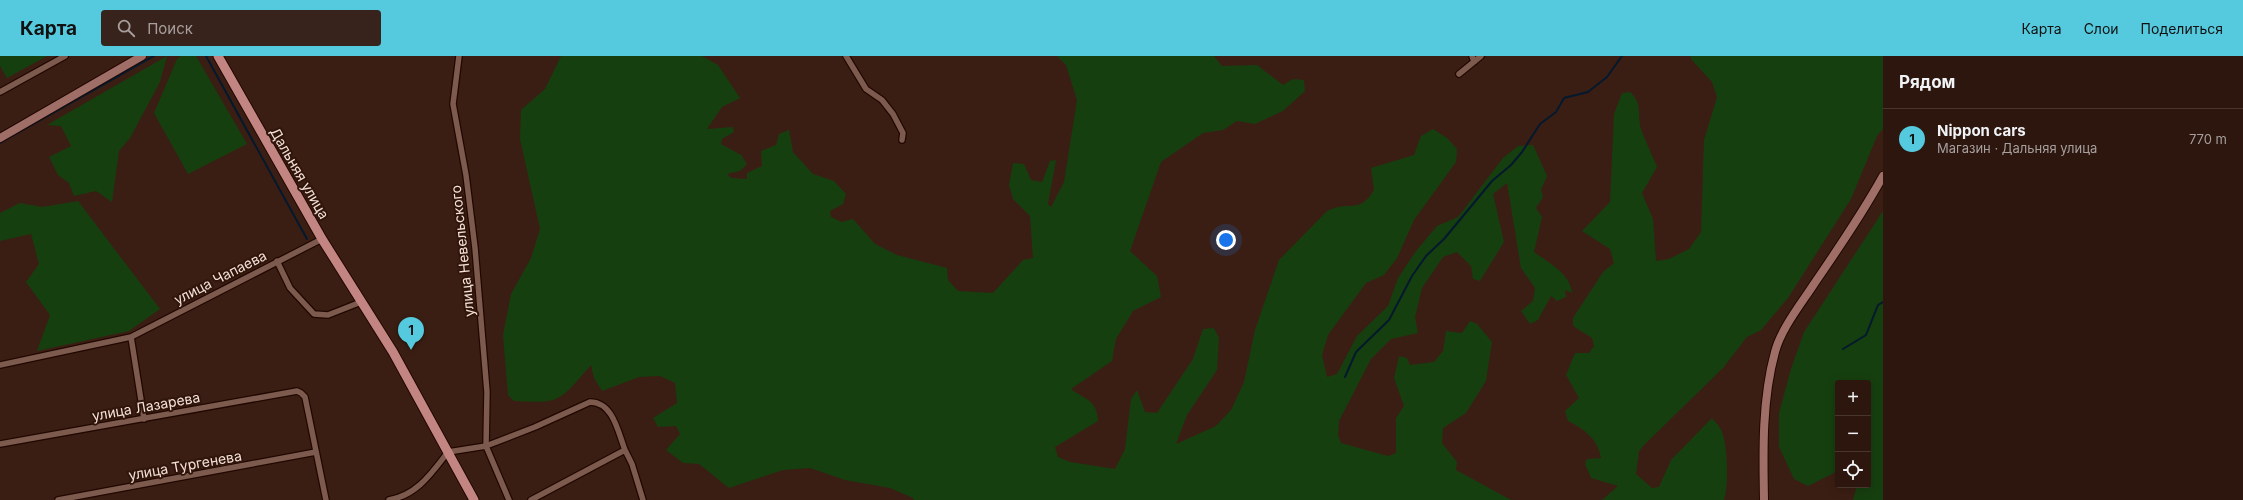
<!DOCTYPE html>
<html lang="ru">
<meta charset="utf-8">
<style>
body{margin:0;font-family:Inter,sans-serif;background:#38231c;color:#f1f3f6}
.controls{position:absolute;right:12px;bottom:12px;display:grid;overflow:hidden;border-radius:4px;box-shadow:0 2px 10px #0003}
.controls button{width:36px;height:36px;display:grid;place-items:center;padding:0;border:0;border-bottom:1px solid #48352e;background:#2c160e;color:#f1f3f6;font:20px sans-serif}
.you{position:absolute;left:1226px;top:184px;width:14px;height:14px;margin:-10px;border:3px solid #fff;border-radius:50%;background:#1a73e8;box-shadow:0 0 0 6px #1a73e833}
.badge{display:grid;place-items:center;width:26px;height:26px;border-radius:50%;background:#55cade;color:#111;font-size:13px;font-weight:700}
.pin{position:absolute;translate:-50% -33px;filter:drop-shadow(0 1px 2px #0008)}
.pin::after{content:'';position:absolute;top:21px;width:14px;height:12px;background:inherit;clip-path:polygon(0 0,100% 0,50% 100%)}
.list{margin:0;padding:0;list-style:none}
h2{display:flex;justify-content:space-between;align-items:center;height:52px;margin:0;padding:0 16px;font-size:17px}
h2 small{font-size:13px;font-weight:400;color:#a69f9e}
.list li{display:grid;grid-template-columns:26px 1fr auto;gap:12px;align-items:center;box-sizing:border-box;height:60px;padding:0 16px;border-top:1px solid #48352e}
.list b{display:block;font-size:15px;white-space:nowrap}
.list p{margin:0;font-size:13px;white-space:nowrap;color:#a69f9e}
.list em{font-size:13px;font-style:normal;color:#a69f9e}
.icon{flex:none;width:22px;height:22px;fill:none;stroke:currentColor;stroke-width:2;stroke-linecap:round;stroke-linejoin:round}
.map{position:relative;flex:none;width:1883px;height:444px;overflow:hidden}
header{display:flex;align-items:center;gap:24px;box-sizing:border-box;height:56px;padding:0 20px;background:#55cade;color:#111}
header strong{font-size:19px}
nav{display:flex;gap:22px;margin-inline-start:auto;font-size:14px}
.search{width:280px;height:36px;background:#38231c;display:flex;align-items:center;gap:10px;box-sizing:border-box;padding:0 14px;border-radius:4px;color:#a69f9e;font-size:15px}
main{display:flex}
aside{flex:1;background:#2c160e}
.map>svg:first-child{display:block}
.green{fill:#163f0f}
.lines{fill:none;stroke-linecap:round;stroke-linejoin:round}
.stream{stroke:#04192e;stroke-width:2}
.street-casing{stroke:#210701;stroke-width:8}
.secondary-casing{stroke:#210701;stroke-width:10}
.primary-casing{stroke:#210701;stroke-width:11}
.street{stroke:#7c5a4d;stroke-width:5.5}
.secondary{stroke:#9f6f67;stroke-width:8}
.primary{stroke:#c38581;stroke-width:9}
.labels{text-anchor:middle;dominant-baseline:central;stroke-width:4;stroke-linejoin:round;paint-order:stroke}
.street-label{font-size:14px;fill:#f4e0d8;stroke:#30150a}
</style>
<header>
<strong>Карта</strong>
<div class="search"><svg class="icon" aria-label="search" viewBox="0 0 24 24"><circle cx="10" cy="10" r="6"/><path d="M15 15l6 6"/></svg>Поиск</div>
<nav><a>Карта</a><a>Слои</a><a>Поделиться</a></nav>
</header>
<main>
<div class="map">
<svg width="1883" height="444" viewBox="0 0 1883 444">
<rect width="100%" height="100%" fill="#3b1e13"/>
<!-- green -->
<path class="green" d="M0,0H47L7,22L0,10Z
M167,0L160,26L130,82L119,95L112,146L96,135L74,140L69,127L58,119L49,101L71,90L61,70L47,69Z
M181,0H196L247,88L188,118L154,57L177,3Z
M561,0H702L718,9L740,42L722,51L707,73L733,71L734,76L722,83L721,88L741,99L747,108L740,115L727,118L731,122L747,123V117L762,110L761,95L776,89L779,78L789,74L793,96L813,118L834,125L846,138L843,148L830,155L831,161L842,166L853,163L875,188L897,199L947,212L948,224L958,235L993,237L1023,204L1033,202L1030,160L1013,143L1009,129L1013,107L1024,108L1031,124L1042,126L1050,105L1056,104L1048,148L1051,151L1064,126L1077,44L1066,9L1057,0H1214L1222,10L1257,9L1283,29L1293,23L1304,24L1305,35L1283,55L1255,68L1237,65L1223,74L1203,77L1161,106L1130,195L1157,220L1161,241L1133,255L1116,283L1112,305L1071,333C1086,344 1097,344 1098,365L1055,391L1058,401L1070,406L1115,413L1125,393L1131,343L1137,334L1145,356L1157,357L1193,303L1203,273L1214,272L1219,282L1217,314L1187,359L1176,388L1216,370L1231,354L1244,326L1255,274L1279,204L1327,155C1349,144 1359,159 1374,134L1371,112L1414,99L1421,80L1433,73L1447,82L1457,93L1456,106L1414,164L1397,202L1384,219L1366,227L1328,279L1322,299L1327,321L1337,318L1357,280L1388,250L1398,222L1416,195L1437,170L1458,161L1503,102L1518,90L1533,89L1547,120L1541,134L1543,141L1536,152L1542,161L1534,196C1549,207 1570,217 1572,237L1565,234L1566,241L1557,245L1551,240L1538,264L1530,268L1521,255L1533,245L1535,232L1521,212L1507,127L1493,138L1504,186L1480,225L1473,223L1471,210L1457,196L1443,201L1422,232L1415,261L1418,277L1391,283L1371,303L1339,365L1338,379L1341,387L1388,400L1396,397V362L1404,350L1394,322L1399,300L1407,302L1410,309L1434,306L1443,295L1446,275L1462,277L1470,265L1477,268L1492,286L1486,325L1466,357L1443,372L1442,387L1457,406L1456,414L1511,444H914L913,442L890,432L845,424L810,412L783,414L729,432L699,408L683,407L666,394L680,378L676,370L658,371L653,362L677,347L675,327L660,320L639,321L602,335L594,322L591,309C560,344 563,348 514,345L508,339L503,279L511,238L531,202L540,173L520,83L521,54L545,33Z
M1691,0H1883V73L1877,80L1851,143L1788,242L1761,274L1747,281L1723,312L1645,388L1639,395L1636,418L1652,432L1659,431L1671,404L1712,362C1714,365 1718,368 1720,372C1728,384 1729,430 1724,444H1602L1618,430L1591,422L1585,408L1587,403L1601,402C1598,383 1584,373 1568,365L1565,355L1579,342L1566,319L1575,297H1589L1594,290L1592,282L1573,270V262L1603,216L1614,207L1610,193L1582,175L1610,146L1614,58L1622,37L1630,36C1643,47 1637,59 1641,73C1646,86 1652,99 1657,111L1642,137L1653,163L1656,205L1669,203L1689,193L1701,176L1704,84L1717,41L1712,26L1691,3Z
M78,145L160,253L129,275L37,295L50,259L26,226L39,208L31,178L0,185V157L20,147L42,151Z
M1883,155V444H1853L1857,429H1868V327H1838V415L1808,430L1794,423L1779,391V357L1791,313L1804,276Z"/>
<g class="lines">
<!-- stream -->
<path class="stream" d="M206,0L307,183
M0,87L154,0
M1843,293L1866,279L1878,249L1883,246
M1345,321L1356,296L1389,264L1412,220L1426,200L1444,183L1492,125L1511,109L1522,96L1540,68L1556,56L1564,42L1588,36L1607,21L1622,0"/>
<defs>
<path id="street" d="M846,0L866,33L882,44L893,58L903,77L902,84
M1472,0L1474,6
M1459,18L1481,0
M0,36L65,0
M277,205L290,232L314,258L328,259L361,246
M131,281L144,363
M0,309L131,281L322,183
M0,388L297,335L301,337L305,341L326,444
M58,444L316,396
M389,444C417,439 431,418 448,396L486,390L487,336L475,192L466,119L453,48L459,0
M509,444L486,390L535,371L590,346C613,346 618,376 625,394
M531,444L625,394L632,408L643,444"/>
<path id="secondary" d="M0,82L142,0
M1764,444C1763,395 1762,343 1775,296C1781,273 1801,248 1814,228C1838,193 1862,158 1883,120"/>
<path id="primary" d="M218,0L322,183L393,296L474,444"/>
</defs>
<!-- street casing -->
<use href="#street" class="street-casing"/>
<!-- secondary casing -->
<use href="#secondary" class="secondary-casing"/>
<!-- primary casing -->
<use href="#primary" class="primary-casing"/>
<!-- street -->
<use href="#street" class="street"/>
<!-- secondary -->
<use href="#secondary" class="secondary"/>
<!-- primary -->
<use href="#primary" class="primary"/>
</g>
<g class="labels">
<!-- street labels -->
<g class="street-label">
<text transform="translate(300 117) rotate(60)">Дальняя улица</text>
<text transform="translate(462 195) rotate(-96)">улица Невельского</text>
<text transform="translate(220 221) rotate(-27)">улица Чапаева</text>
<text transform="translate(146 350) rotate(-10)">улица Лазарева</text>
<text transform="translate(185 409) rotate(-10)">улица Тургенева</text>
</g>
</g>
</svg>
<div class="controls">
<button>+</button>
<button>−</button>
<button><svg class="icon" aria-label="locate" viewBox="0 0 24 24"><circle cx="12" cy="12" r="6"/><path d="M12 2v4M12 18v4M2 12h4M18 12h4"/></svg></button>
</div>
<div class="you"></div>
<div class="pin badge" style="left:411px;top:294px">1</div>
</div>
<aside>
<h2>Рядом<small></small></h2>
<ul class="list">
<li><span class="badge">1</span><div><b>Nippon cars</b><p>Магазин · Дальняя улица</p></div><em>770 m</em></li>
</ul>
</aside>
</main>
